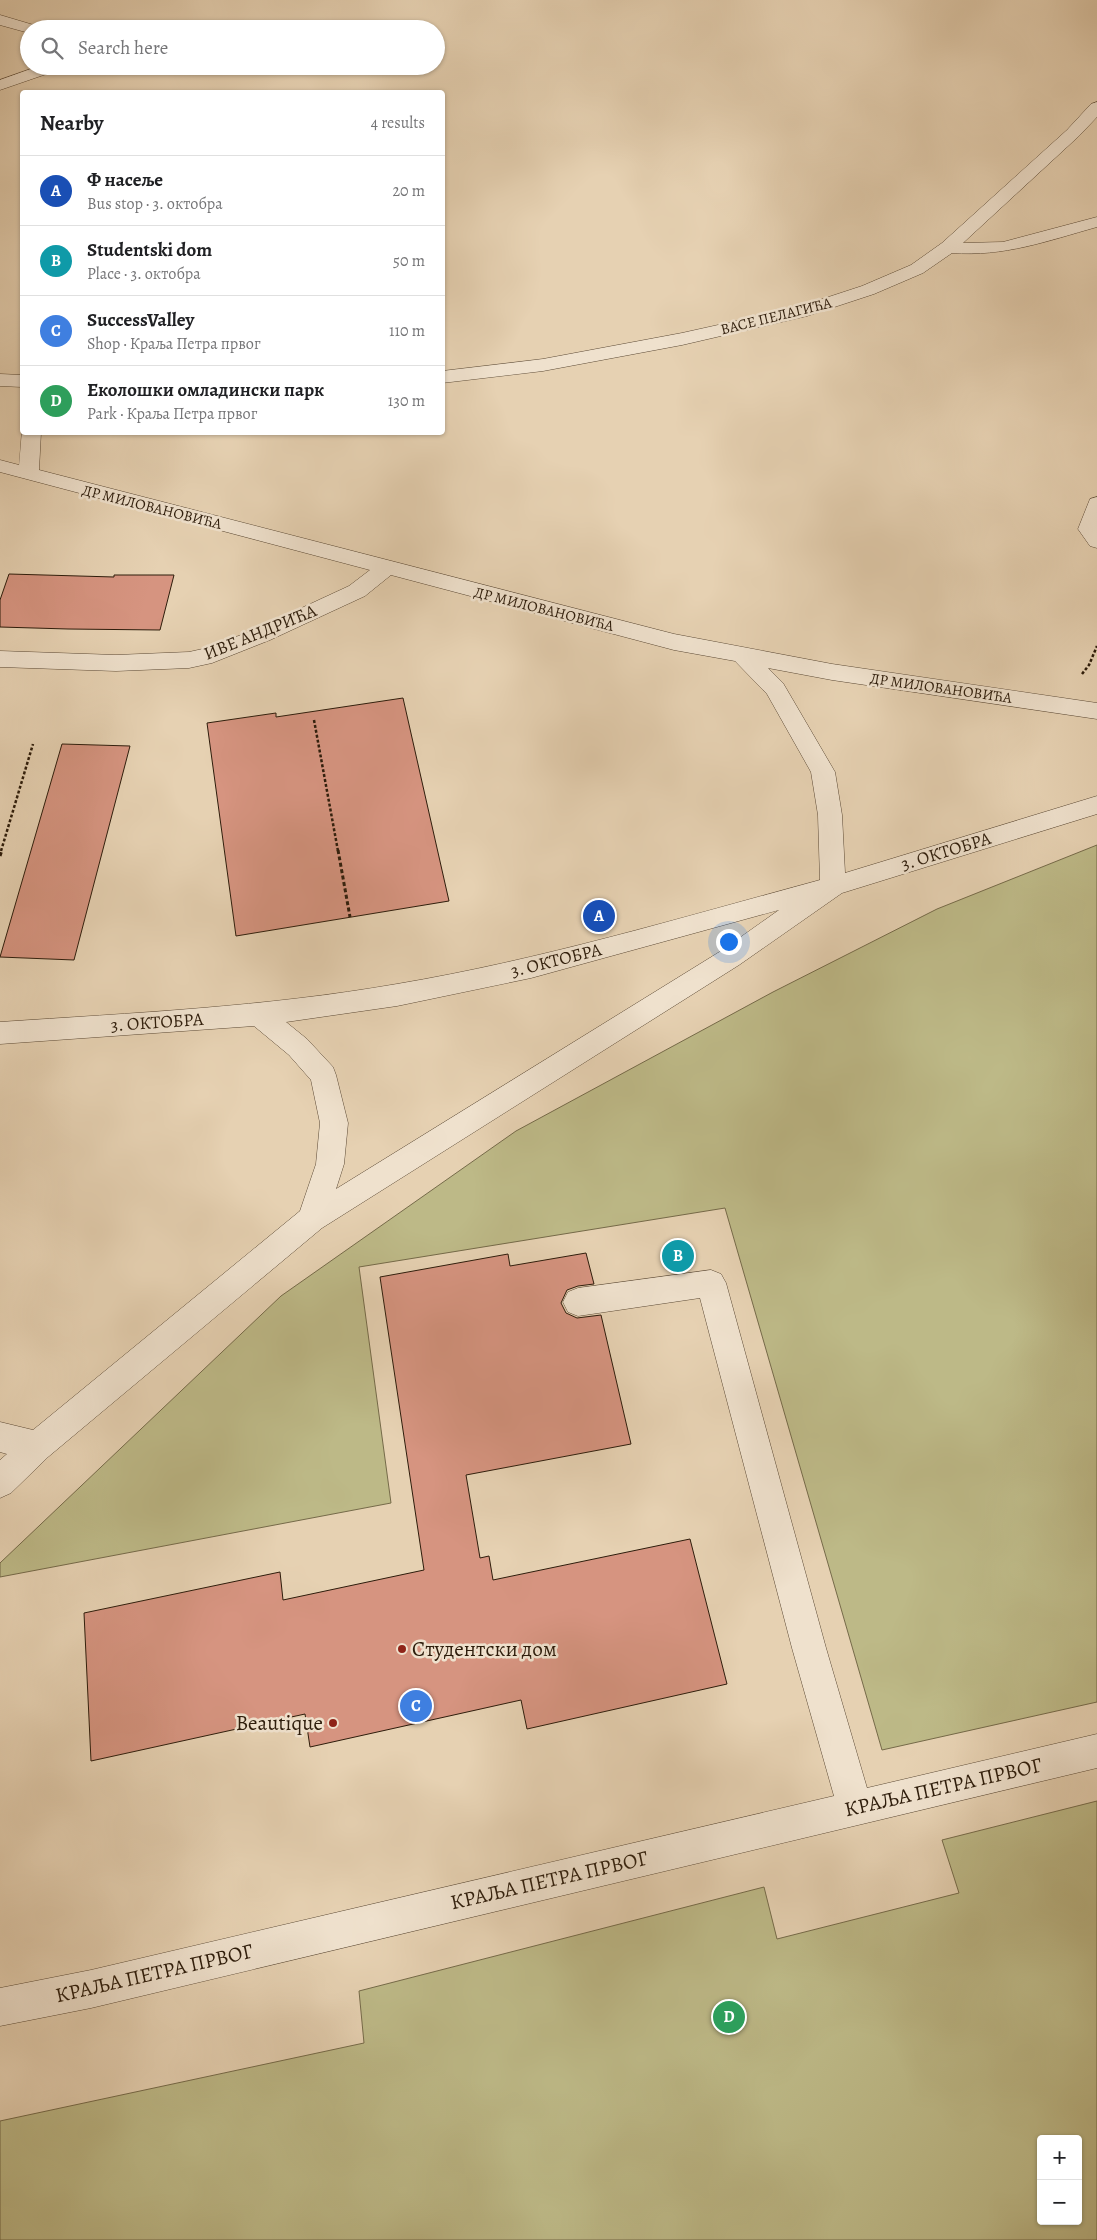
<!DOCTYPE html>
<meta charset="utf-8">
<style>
body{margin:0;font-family:Alegreya,serif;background:#f6f6f6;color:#202124}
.controls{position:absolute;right:15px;bottom:15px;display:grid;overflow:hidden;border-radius:5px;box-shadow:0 1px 4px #0004}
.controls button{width:45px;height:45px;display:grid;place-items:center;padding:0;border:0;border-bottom:1px solid #e0e0e0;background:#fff;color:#202124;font:25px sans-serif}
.you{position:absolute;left:728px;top:941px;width:18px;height:18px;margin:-12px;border:4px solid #fff;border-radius:50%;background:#1a73e8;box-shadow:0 0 0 8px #1a73e833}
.badge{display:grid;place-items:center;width:32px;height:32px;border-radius:50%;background:#7c3aed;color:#fff;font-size:16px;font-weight:700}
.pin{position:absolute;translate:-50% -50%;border:2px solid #fff;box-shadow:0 1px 5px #0006}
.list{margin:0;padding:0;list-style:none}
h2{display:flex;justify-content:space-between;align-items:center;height:65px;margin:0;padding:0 20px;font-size:21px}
h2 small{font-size:16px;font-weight:400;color:#757577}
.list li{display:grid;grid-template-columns:32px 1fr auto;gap:15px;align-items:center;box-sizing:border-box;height:70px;padding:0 20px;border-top:1px solid #e0e0e0}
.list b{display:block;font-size:19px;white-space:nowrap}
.list p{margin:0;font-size:16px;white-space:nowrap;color:#757577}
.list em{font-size:16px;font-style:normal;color:#757577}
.icon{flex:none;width:28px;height:28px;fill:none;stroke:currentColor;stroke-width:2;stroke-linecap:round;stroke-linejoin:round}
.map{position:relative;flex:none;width:1097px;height:2240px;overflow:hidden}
.search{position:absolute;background:#fff;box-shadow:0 1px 4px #0004;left:20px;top:20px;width:425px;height:55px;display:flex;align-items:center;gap:12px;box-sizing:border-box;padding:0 18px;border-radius:28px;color:#757577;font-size:19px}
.panel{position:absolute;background:#fff;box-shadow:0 1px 4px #0004;left:20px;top:90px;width:425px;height:345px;border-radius:5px}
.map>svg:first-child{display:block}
.green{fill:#bdb987;stroke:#756a49;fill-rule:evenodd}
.building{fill:#d69480;stroke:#2d1c0b}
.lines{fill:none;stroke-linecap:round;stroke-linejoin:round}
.minor-casing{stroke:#5b4935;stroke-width:1}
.path-far1{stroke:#2d1c0b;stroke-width:2.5;stroke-dasharray:3 2;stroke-linecap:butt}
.path{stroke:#2d1c0b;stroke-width:3;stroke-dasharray:4 2.5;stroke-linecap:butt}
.minor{fill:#efe1cd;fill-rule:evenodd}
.poi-dot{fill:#8f2418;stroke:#efe1cd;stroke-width:2}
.labels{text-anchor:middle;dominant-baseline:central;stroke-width:5;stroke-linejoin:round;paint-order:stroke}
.far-street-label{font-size:15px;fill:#2d1c0b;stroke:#efe1cd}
.street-label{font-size:18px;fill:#2d1c0b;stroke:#efe1cd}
.near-poi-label{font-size:21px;fill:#2d1c0b;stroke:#efe1cd;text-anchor:start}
.near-street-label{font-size:21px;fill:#2d1c0b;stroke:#efe1cd}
</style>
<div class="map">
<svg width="1097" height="2240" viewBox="0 0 1097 2240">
<rect width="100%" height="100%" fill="#e6d1b2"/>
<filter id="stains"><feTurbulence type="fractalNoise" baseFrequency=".004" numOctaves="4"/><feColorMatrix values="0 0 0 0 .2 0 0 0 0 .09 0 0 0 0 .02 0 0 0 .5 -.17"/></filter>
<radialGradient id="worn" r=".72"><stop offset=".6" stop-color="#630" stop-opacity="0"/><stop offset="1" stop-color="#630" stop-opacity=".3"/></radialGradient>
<!-- green -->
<path class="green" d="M1097,845V1702L882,1750L725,1208L359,1267L391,1503L0,1577V1563L281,1296L516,1131L773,992L937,909Z
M1097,1801V2240H0V2121L364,2043L359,1991L764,1887L777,1939L959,1893L942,1840ZM1041,2139H1078V2221H1041Z"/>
<!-- building -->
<path class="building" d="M9,574L114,577V575H174L160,630L68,629L0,627V600Z
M403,698L449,901L236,936L207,723L276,713V717Z
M62,744L130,746L74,960L0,957Z
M586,1253L594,1284L578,1286L567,1290L561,1303L566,1313L577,1318L601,1315L631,1444L466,1475L480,1558L489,1556L493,1580L690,1539L727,1684L527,1729L521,1700L310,1747L305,1714L91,1761L84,1613L280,1572L283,1600L424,1570L380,1277L508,1254L510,1266Z"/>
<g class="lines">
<defs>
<path id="minor" d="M0,15L37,26L39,29H29V33L0,25Z
M39,66H63L61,69L0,90V80Z
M184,66H202L203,67L201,70C194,72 188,72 184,66Z
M1097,102V117L1079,136L963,243L1003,242L1097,217V227C1047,241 1004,257 952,253L923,273L874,294L807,316L682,345L543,371L442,383V371L543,359L682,333L795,308L862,286L911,265L942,243L1067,130L1091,104Z
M0,374L22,375V387L0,386Z
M22,430V432H41L39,470L674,634L832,664L1097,703V719L832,680L768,668L783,683L835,772L842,815L845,873L1097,796V814L842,893L739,965L322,1228L48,1457L11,1493L0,1498V1460L7,1454L0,1452V1422L33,1430L300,1211L316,1164L320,1123L311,1080L289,1055L254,1026L0,1044V1022C133,1013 265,1007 397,984C540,960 680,918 820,880L818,815L811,772L767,694L735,661L674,650L391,575L365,596L270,640L212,663L189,668L116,671L0,667V651L116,655L189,652L207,648L254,630L349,586L370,570L0,472V460L19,465ZM779,910L721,951L336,1189L344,1164L348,1123L336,1075L333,1067L307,1039L286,1022L397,1006L531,978Z
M1097,497V548L1090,546L1078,529L1090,499Z
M711,1270L721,1274L726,1283L826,1648L867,1788L1097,1734V1768L91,2008L0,2026V1988L91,1970L834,1796L792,1648L700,1298L578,1316L568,1312L563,1302L568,1292L578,1288Z"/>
</defs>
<!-- minor casing -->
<use href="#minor" class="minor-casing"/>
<!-- path-far1 -->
<path class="path-far1" d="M1082,674L1089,665L1097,646
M314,720L338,851
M1,851L33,744"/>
<!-- path -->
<path class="path" d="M338,850L350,917
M0,856L2,850"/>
<!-- minor -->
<use href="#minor" class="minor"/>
</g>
<!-- markers -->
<g class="poi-dot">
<circle cx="402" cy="1649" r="5"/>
<circle cx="333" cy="1723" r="5"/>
</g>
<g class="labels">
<!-- far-street labels -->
<g class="far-street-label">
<text transform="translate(776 316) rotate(-14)">ВАСЕ ПЕЛАГИЋА</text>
<text transform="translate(152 507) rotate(14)">ДР МИЛОВАНОВИЋА</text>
<text transform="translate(544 609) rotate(14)">ДР МИЛОВАНОВИЋА</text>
<text transform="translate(941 688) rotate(8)">ДР МИЛОВАНОВИЋА</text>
</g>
<!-- street labels -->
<g class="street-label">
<text transform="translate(260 632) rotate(-22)">ИВЕ АНДРИЋА</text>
<text transform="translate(946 851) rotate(-17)">3. ОКТОБРА</text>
<text transform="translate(556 960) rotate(-14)">3. ОКТОБРА</text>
<text transform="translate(157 1022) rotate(-4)">3. ОКТОБРА</text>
</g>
<!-- near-poi labels -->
<g class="near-poi-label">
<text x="412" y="1649">Студентски дом</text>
<text x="323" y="1723" text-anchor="end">Beautique</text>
</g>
<!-- near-street labels -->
<g class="near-street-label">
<text transform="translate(943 1787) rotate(-13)">КРАЉА ПЕТРА ПРВОГ</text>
<text transform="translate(549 1880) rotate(-13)">КРАЉА ПЕТРА ПРВОГ</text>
<text transform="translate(154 1973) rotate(-13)">КРАЉА ПЕТРА ПРВОГ</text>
</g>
</g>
<rect width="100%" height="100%" filter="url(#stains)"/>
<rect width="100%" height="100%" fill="url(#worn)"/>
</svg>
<div class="controls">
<button>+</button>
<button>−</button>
</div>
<div class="you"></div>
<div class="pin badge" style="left:599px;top:916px;background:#1a4fb4">A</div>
<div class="pin badge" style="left:678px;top:1256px;background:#0f9aa8">B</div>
<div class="pin badge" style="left:416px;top:1706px;background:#3f7fe0">C</div>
<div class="pin badge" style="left:729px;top:2017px;background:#2e9e5b">D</div>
<div class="search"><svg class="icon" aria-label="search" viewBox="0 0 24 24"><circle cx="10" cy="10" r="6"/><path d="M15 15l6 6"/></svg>Search here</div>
<section class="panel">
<h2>Nearby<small>4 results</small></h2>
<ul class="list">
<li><span class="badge" style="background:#1a4fb4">A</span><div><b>Ф насеље</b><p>Bus stop · 3. октобра</p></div><em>20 m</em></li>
<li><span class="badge" style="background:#0f9aa8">B</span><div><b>Studentski dom</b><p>Place · 3. октобра</p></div><em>50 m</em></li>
<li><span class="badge" style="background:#3f7fe0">C</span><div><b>SuccessValley</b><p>Shop · Краља Петра првог</p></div><em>110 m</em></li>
<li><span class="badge" style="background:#2e9e5b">D</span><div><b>Еколошки омладински парк</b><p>Park · Краља Петра првог</p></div><em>130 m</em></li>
</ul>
</section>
</div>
